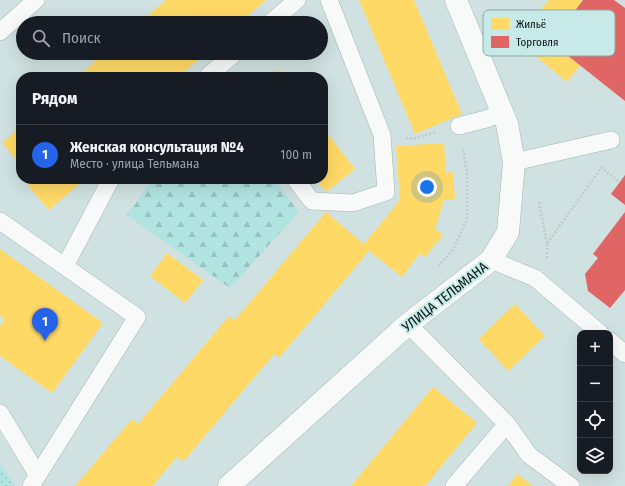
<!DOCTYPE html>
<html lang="ru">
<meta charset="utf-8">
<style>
body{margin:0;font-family:"Fira Sans Condensed",sans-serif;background:#242831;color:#f1f3f6}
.controls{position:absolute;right:12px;bottom:12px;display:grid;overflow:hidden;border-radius:8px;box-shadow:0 4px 16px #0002}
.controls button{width:36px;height:36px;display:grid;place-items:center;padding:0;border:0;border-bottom:1px solid #363941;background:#171b24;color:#f1f3f6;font:20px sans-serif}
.you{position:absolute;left:427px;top:187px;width:14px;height:14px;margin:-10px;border:3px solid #fff;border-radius:50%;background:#1a73e8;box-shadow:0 0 0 6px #1a73e833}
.badge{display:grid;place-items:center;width:26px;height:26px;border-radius:50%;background:#2563eb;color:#fff;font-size:13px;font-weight:700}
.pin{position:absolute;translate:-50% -33px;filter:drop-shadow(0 1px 2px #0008)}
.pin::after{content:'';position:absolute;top:21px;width:14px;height:12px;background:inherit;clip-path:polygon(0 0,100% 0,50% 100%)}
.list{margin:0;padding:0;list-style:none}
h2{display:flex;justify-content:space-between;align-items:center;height:52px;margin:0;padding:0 16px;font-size:17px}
h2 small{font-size:13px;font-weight:400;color:#9ea1a6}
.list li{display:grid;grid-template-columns:26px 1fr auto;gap:12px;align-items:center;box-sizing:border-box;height:60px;padding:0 16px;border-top:1px solid #363941}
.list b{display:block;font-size:15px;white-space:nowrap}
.list p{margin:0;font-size:13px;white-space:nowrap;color:#9ea1a6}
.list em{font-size:13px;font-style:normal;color:#9ea1a6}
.icon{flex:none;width:22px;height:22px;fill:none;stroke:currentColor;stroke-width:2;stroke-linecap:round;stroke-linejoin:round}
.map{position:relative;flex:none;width:625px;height:486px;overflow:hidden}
.search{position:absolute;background:#171b24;box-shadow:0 4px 16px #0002;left:16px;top:16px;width:312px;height:44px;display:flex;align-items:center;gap:10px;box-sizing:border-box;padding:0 14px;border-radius:22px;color:#9ea1a6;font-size:15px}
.panel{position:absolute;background:#171b24;box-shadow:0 4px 16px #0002;left:16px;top:72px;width:312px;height:112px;border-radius:16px}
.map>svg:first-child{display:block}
.grass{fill:url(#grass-dots)}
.forest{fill:url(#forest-firs)}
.homes{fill:#ffd966}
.shops{fill:#e06666}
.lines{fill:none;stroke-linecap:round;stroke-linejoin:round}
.lane-casing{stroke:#a5b4b3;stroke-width:18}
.street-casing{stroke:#a5b4b3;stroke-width:23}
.path{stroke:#c4c9c9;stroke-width:2.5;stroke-dasharray:2 2;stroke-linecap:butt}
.lane{stroke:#f8fafa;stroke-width:17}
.street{stroke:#f8fafa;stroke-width:22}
.labels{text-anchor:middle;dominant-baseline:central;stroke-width:4;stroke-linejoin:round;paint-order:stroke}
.street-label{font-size:14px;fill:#091514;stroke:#c7e9e7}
.key{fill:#c7e9e7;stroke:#8ea9a8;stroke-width:1}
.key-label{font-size:11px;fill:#091514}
</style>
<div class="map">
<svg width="625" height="486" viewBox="0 0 625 486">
<defs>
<pattern id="grass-dots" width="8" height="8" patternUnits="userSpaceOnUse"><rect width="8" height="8" fill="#b1e3e1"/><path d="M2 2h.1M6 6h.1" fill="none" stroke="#97c2c0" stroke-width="1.8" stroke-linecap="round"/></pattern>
<pattern id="forest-firs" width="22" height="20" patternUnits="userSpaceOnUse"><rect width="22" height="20" fill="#b1e3e1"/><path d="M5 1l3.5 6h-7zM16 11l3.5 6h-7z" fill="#97c2c0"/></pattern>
</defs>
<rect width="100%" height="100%" fill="#cfe1e0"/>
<!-- grass -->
<path class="grass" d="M0,464L14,485V486H0Z"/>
<!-- forest -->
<path class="forest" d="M153,179H274L299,212L230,288L127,215Z"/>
<!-- homes -->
<path class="homes" d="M166,0H266L240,23H139Z
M359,0H414L462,114L415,134Z
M549,0H580L582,1L574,12L564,11L557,17L551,26L554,40L560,47L570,51L567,55L580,65L567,82L516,40Z
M105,53H206L178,77H77Z
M277,69L283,77H268Z
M21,126V165L2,143Z
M323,128L355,169L326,192L315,179H323Z
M444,143L446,173L453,172L455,199L444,200L435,229L443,235L425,257L420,253L402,277L369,251L279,358L274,354L183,462L177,457L152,486H75L132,419L138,424L229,316L235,320L326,212L364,244L400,200L396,146Z
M34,179H85L49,210L28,186L35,180Z
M0,249L103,323L52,393L0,356V326L5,319L0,316Z
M167,253L203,280L185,303L150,276Z
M515,304L545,336L508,371L479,339Z
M433,387L477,423L425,486H351Z
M517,474L533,486H508Z"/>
<!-- shops -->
<path class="shops" d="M583,0H614L625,8V101L567,55L570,51L560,47L554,40L551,26L557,17L564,11L574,12Z
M625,175V205L611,194Z
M625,212V290L610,308L588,291L585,274L598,258L593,254Z"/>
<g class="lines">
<defs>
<path id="lane" d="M270,23L297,0
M0,32L36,0
M207,77L235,53
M459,126L486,119L502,113
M514,162L611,140
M295,179L312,201L353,203L386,192L382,135L329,0
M0,221L137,317L31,486
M491,260L535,278L600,333
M65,266L111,179
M408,324L507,424L454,486
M610,341L625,354
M0,413L37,474
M507,424L529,455L571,486"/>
<path id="street" d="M229,486L408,324L491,260L508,232L514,162L507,124L456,0"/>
</defs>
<!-- lane casing -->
<use href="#lane" class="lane-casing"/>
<!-- street casing -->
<use href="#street" class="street-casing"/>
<!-- path -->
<path class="path" d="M406,138L413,139L436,132
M601,167L619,182
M539,202L547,244L601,168
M547,258V244
M438,266L453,250L467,219V172L463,149"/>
<!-- lane -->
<use href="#lane" class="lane"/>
<!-- street -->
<use href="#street" class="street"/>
</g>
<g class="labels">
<!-- street labels -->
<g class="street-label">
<text transform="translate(445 297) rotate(-38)">УЛИЦА ТЕЛЬМАНА</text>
</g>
</g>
<!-- legend -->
<rect x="483" y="10" width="132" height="46" rx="6" class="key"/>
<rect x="491" y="18" width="18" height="12" fill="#ffd966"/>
<rect x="491" y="36" width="18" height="12" fill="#e06666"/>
<g class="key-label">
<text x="516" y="28">Жильё</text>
<text x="516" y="46">Торговля</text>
</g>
</svg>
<div class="controls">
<button>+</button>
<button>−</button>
<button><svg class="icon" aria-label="locate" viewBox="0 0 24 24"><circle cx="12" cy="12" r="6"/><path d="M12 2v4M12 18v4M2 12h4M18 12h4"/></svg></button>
<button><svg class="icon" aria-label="layers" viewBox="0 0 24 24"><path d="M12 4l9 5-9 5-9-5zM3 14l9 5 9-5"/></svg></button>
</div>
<div class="you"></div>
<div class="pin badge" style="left:45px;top:341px">1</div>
<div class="search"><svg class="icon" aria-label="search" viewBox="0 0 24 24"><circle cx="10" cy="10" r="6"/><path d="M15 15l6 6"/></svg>Поиск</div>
<section class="panel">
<h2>Рядом<small></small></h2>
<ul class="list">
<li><span class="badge">1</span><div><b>Женская консультация №4</b><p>Место · улица Тельмана</p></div><em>100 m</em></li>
</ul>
</section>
</div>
